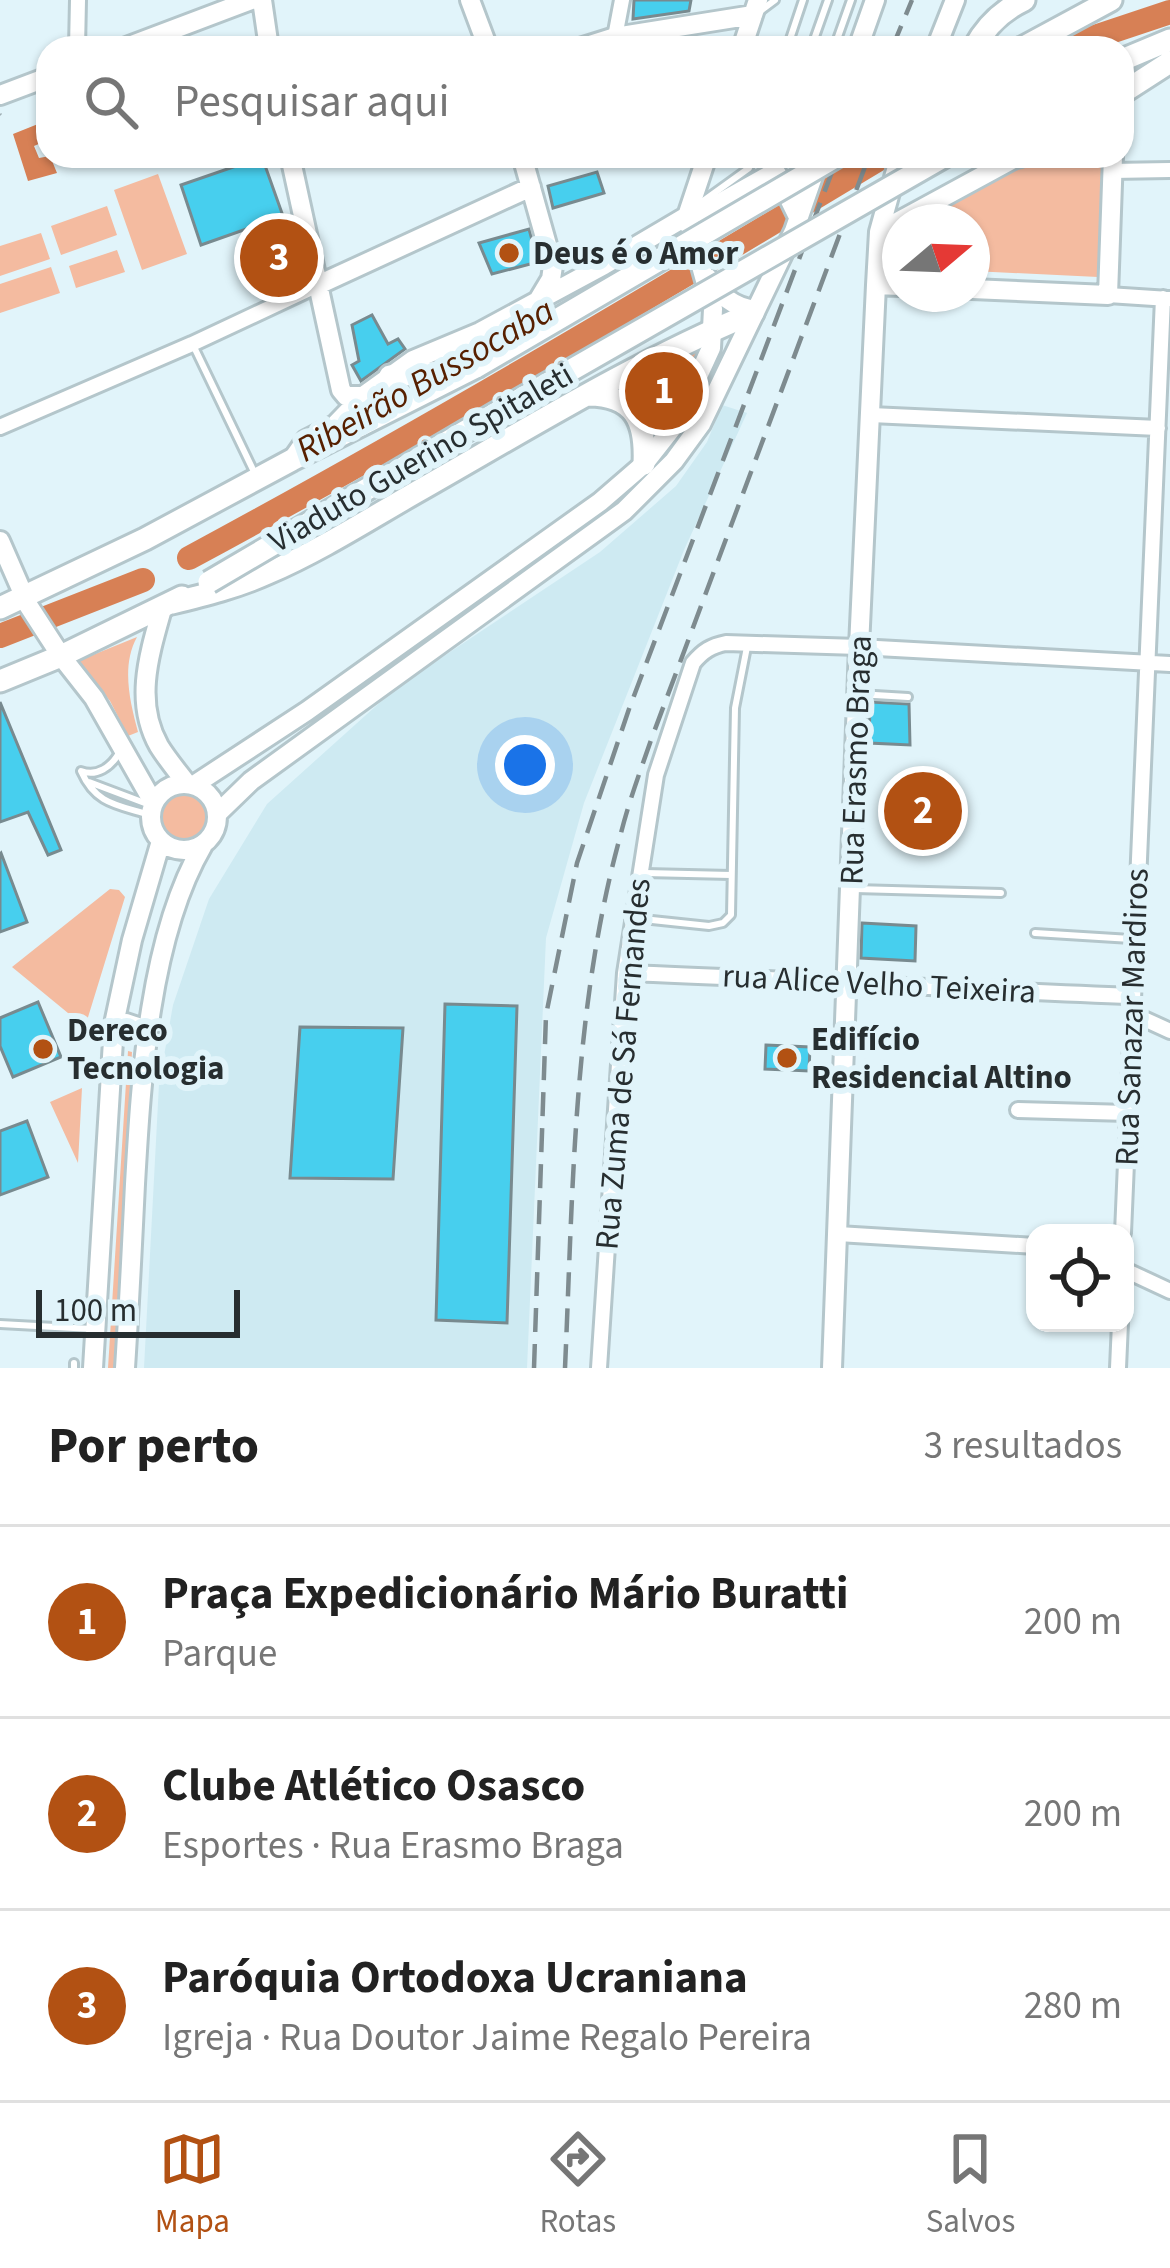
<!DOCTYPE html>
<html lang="pt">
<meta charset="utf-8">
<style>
body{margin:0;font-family:"Source Sans 3",sans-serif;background:#f2f2f2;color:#222}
.controls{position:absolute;right:36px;bottom:36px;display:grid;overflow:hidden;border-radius:24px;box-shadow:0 3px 9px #0004}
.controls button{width:108px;height:108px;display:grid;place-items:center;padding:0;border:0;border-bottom:3px solid #e0e0e0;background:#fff;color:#222;font:60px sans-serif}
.compass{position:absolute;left:882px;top:204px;width:108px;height:108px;border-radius:50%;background:#fff;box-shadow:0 3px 9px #0004;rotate:71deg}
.scale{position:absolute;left:36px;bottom:30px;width:204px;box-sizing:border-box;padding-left:12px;border:6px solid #272e30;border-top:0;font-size:33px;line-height:42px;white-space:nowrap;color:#272e30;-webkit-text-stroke:9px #e1f4fa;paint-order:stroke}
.you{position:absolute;left:525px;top:765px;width:42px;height:42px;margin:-30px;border:9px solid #fff;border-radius:50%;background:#1a73e8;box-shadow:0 0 0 18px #1a73e833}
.badge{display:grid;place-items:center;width:78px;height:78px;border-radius:50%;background:#b25113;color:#fff;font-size:39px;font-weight:700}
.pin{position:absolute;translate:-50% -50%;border:6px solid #fff;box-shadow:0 3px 12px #0006}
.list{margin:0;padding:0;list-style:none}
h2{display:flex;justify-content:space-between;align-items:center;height:156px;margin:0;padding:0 48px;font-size:51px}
h2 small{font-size:39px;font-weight:400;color:#767676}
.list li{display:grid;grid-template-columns:78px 1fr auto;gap:36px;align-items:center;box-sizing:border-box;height:192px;padding:0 48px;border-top:3px solid #e0e0e0}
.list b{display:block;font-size:45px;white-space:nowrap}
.list p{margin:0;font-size:39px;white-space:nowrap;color:#767676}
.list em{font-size:39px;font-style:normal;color:#767676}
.icon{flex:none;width:66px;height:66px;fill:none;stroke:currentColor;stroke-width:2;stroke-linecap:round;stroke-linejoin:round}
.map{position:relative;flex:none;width:1170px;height:1368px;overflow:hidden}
.search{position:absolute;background:#fff;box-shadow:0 3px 9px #0004;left:36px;right:36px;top:36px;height:132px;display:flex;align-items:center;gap:30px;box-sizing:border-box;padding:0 42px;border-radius:36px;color:#767676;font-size:45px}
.sheet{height:732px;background:#fff}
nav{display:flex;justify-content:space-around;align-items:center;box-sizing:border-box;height:168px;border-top:3px solid #e0e0e0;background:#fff;font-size:33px;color:#767676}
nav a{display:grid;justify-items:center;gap:6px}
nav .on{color:#b25113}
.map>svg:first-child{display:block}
.built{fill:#ceeaf2}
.green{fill:#f4bba0}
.water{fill:#d78055}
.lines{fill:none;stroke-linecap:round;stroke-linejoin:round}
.river{stroke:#d78055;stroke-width:24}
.building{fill:#47cfee;stroke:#788a8f;stroke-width:3}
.lane-casing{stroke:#b4c6cb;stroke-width:12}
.street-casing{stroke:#b4c6cb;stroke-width:20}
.secondary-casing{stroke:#b4c6cb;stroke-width:24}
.primary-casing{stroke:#b4c6cb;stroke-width:27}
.path{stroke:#9faeb3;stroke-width:3;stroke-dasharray:6 6;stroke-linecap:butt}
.lane{stroke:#fff;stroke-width:6}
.street{stroke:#fff;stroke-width:14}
.secondary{stroke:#fff;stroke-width:18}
.primary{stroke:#fff;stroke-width:21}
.rail{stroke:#7e8b8f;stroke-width:4.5;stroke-dasharray:24 12;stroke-linecap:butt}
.primary-bridge-casing{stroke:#b4c6cb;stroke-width:27;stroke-linecap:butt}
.primary-bridge{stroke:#fff;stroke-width:21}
.poi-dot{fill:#b25113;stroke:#e1f4fa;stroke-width:4.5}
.labels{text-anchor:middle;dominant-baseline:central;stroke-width:12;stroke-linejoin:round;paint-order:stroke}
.poi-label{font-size:33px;font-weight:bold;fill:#272e30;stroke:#e1f4fa;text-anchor:start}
.street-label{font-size:33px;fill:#272e30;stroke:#e1f4fa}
.water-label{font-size:36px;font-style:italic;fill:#572000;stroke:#e1f4fa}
</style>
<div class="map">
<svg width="1170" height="1368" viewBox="0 0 1170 1368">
<rect width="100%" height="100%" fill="#e1f4fa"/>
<!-- built -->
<path class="built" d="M722,405L747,413L684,550L584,803L546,938L527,1368H144L159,1084L173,1005L209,899L267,804L396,688L600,552L676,486L707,442Z"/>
<!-- green -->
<path class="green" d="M1056,156H1096L1103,169L1098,277L972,271V222H913L1010,166L1031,167L1046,163Z
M158,174L187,254L142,270L114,190Z
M107,206L117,235L61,255L51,226Z
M41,233L50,259L0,276V246Z
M117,250L125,272L76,288L69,266Z
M51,267L60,293L0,313V284Z
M701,347L699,360L666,423L654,397L637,384Z
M137,637C121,666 130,702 138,732L128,736L110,701L78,661Z
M161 818a25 25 0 1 1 50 0a25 25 0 1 1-50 0Z
M110,889L119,890L125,897L85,1027L12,967Z
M128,1051L132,1052L114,1368H108Z
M82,1088L78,1163L50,1102Z"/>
<!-- water -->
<path class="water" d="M48,120V140L34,146L39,158L50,156L57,173L28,181L13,134Z"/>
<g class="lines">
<!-- river -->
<path class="river" d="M1068,48L1080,42L1170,12
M189,558C425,431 655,294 884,156
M0,636L143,580"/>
</g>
<!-- building -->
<path class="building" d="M634,0H691L689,11L633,19Z
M262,157L283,216L201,245L181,185Z
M597,172L604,193L553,208L548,186Z
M529,229L538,262L492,274L479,243Z
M372,315L388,344L398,339L405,349L361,381L352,365L359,361L352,325Z
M0,702L61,850L48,855L28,812L0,822Z
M870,702L909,704L910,745L869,743Z
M1,853L27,922L0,932V854Z
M862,923L916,926L915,961L861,958Z
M38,1002L61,1057L13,1077L0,1046V1018Z
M445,1004L517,1006L507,1323L436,1320Z
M300,1027L403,1028L393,1179L290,1178Z
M766,1045L810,1047L809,1071L765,1069Z
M27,1121L48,1177L0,1195V1131Z"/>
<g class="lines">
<defs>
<path id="lane" d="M759,12L775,0
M787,48L803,0
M811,48L828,0
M834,48L851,0
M778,170L782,156
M699,204L749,168L753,156
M194,347L256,476
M858,694L908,697
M119,753C111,767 97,777 81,771C96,805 118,805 150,815
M89,782L150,805
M645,873L731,875
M855,889L1001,893
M633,918L709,926L723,923L731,915L735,708L747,647
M1035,933L1131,939
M0,1324L92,1329
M74,1368V1363"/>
<path id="street" d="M615,37L622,0
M77,48L78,0
M1112,171L1170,170
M1108,295L1169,299
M871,415L1158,428
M0,427L192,344L318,285
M625,973C794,979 963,990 1133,996
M1133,1014L1170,1031
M114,1024L126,1021L138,1025L146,1041
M1018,1110L1128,1113
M1123,1233L1163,298
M838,1234L1035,1246
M1125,1270L1170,1291
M599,1368L625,973L656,775L693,663C703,651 711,646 726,643L859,647L1170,664
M1118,1368L1120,1323"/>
<path id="secondary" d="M262,0L269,48
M470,0L488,48
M124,48L251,0
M580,48L615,37L753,15
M742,48L758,0
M858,48L875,0
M936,48L955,0
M0,95L48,77
M290,156L341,390L346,396H363
M522,156L553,266L551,279L539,299
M687,216L707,156
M879,232L1017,157
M708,278C722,296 731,306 754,310
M318,285L531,187
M876,285L900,286
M972,289L1108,295L1113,156
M292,460L306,440L335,425L363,396L413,360L480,332L604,265L687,216L707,210L773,173L777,174L799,219
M0,541L28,605L61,656L94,698L153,802
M162,609C149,655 134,702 159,746C167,759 178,772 187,784
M151 817a33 33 0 1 1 66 0a33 33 0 1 1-66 0Z
M194,785L307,711L600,502L644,464L677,422L711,348L713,309L687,216
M218,813L251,781L624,511L674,461L701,424L794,231L817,165
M93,1368L114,1024L132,940L161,841
M125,1368C129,1307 132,1246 135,1184C141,1080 149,937 203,845
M832,1368L859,647L876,285L879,232L900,156"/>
<path id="primary" d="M974,48C986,26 1001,11 1024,0
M1022,48L1111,0
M1122,60L1170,40
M1122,93L1170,62
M1007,156H1019
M390,376L460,371
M589,395C635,396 646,421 644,464
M172,603C205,595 237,587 268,573C319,551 366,521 413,494C524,431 635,362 753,313
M0,608L145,539L292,460L476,367
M0,681L61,656L182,597"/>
</defs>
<!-- lane casing -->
<use href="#lane" class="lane-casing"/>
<!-- street casing -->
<use href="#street" class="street-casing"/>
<!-- secondary casing -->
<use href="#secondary" class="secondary-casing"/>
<!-- primary casing -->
<use href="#primary" class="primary-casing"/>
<!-- path -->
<path class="path" d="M0,114L1,115"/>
<!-- lane -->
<use href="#lane" class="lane"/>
<!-- street -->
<use href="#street" class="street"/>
<!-- secondary -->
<use href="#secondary" class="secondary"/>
<!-- primary -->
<use href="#primary" class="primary"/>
<!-- rail -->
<path class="rail" d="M892,48L912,0
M534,1368L546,1015L577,863L629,709L838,156
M565,1368C573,1192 573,1008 620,837C628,804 640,772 651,740L869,156"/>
<defs>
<path id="primary-bridge" d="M476,367L837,156
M209,582L505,408L945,156"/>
</defs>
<!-- primary-bridge casing -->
<use href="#primary-bridge" class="primary-bridge-casing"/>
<!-- primary-bridge -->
<use href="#primary-bridge" class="primary-bridge"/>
</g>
<!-- markers -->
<g class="poi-dot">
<circle cx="509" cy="253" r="12"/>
<circle cx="43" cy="1049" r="12"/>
<circle cx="787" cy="1058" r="12"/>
</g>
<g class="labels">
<!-- poi labels -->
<g class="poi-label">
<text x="533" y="253">Deus é o Amor</text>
<text x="67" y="1030">Dereco<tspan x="67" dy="38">Tecnologia</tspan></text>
<text x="811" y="1039">Edifício<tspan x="811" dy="38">Residencial Altino</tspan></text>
</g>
<!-- street labels -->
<g class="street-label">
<text transform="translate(421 458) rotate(-30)">Viaduto Guerino Spitaleti</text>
<text transform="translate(856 760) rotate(-88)">Rua Erasmo Braga</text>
<text transform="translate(879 984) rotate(3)">rua Alice Velho Teixeira</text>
<text transform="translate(1132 1017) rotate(-88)">Rua Sanazar Mardiros</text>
<text transform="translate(623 1064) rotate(-85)">Rua Zuma de Sá Fernandes</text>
</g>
<!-- water labels -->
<g class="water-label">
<text transform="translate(425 380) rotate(-30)">Ribeirão Bussocaba</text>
</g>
</g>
</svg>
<div class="controls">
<button><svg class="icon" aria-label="locate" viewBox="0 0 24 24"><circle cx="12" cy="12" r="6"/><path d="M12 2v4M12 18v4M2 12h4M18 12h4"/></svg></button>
</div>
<svg class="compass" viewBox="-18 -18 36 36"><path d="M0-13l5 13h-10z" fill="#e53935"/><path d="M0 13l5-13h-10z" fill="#767676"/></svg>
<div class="scale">100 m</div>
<div class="you"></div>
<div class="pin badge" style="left:664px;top:391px">1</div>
<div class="pin badge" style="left:923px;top:811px">2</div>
<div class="pin badge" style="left:279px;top:258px">3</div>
<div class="search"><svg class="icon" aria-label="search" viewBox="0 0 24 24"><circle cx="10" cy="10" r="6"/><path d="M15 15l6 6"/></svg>Pesquisar aqui</div>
</div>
<section class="sheet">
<h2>Por perto<small>3 resultados</small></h2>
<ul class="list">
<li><span class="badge">1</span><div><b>Praça Expedicionário Mário Buratti</b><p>Parque</p></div><em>200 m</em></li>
<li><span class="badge">2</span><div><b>Clube Atlético Osasco</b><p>Esportes · Rua Erasmo Braga</p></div><em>200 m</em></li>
<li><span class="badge">3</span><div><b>Paróquia Ortodoxa Ucraniana</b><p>Igreja · Rua Doutor Jaime Regalo Pereira</p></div><em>280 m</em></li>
</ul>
</section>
<nav>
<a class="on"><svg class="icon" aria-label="map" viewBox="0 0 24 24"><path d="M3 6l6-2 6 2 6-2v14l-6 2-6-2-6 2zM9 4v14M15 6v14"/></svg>Mapa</a>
<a><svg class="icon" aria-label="directions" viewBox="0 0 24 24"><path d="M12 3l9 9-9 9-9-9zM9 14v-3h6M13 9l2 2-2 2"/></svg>Rotas</a>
<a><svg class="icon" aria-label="saved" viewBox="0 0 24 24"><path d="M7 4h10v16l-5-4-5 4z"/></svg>Salvos</a>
</nav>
